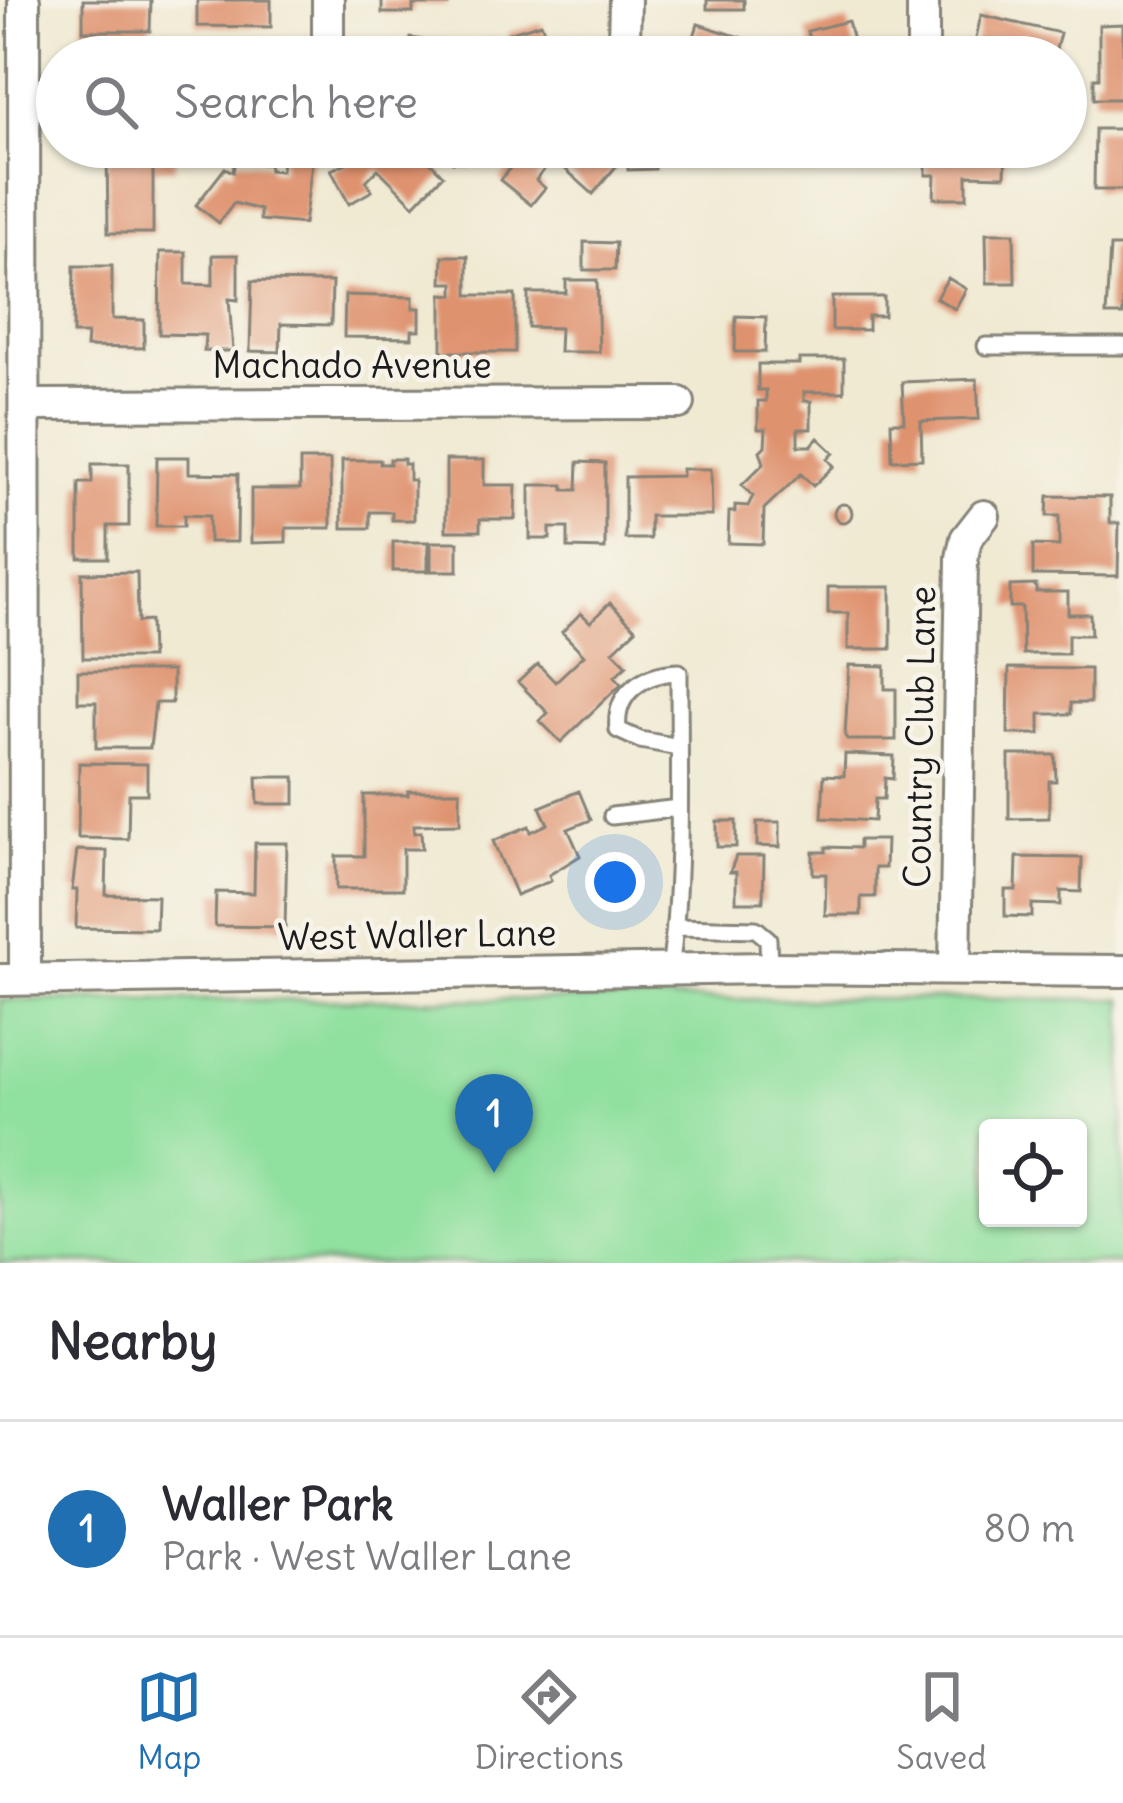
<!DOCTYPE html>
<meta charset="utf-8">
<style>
body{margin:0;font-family:Delius,sans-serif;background:#f7f7f7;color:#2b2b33}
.controls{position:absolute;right:36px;bottom:36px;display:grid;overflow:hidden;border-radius:12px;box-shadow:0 3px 9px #0004}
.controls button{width:108px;height:108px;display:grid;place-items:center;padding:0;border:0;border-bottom:3px solid #e1e1e2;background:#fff;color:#2b2b33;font:60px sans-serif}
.you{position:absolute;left:615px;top:882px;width:42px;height:42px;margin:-30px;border:9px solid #fff;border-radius:50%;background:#1a73e8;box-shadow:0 0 0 18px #1a73e833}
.badge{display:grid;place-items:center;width:78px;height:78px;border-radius:50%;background:#1f6fb2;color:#fff;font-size:39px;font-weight:700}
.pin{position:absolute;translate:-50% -99px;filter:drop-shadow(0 3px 6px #0008)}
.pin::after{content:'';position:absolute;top:63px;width:42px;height:36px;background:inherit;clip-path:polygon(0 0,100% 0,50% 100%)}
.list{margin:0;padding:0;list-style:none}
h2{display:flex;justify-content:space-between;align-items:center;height:156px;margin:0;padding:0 48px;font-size:51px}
h2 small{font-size:39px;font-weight:400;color:#7c7c81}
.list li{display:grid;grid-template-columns:78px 1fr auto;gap:36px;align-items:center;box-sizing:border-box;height:216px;padding:0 48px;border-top:3px solid #e1e1e2}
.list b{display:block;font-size:45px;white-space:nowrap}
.list p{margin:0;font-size:39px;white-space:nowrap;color:#7c7c81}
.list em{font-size:39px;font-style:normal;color:#7c7c81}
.icon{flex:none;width:66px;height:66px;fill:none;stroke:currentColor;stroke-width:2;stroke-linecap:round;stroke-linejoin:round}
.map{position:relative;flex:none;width:1123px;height:1263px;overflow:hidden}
.search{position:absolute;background:#fff;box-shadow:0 3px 9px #0004;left:36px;right:36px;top:36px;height:132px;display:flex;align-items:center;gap:30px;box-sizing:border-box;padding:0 42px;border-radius:66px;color:#7c7c81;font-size:45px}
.sheet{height:372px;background:#fff}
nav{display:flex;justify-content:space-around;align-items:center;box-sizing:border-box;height:168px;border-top:3px solid #e1e1e2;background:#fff;font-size:33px;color:#7c7c81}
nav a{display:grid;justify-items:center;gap:6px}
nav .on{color:#1f6fb2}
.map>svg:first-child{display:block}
.green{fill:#90e09f;stroke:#567e5e;stroke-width:3;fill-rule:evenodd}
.building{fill:#df926e}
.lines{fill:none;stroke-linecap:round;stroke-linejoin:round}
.service-casing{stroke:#868378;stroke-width:21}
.minor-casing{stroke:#868378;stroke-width:36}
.service{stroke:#fff;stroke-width:15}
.minor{stroke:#fff;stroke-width:30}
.labels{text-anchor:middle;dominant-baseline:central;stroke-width:9;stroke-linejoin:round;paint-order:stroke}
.street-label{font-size:36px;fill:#1c1c1c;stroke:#f7f3e8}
</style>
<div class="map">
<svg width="1123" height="1263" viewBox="0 0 1123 1263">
<rect width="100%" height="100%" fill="#f7f3e8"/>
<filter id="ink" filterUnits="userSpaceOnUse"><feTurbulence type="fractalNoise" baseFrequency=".00833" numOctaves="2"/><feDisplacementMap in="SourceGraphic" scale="24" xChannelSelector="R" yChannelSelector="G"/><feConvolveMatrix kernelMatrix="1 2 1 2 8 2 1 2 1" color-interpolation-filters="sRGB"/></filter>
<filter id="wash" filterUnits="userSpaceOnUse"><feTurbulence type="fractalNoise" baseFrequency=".004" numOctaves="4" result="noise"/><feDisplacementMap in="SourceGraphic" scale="48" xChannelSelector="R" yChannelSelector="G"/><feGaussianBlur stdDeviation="2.7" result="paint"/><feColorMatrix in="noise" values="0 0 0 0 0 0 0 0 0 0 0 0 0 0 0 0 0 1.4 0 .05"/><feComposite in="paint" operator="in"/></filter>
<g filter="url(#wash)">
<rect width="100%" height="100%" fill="#f0ead3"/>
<!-- green -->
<path class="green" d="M1123,999V1263H0V1000ZM988,1128H1078V1218H988Z"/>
<g id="blocks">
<!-- building -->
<path class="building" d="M83,0H151L150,31H83Z
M197,0H271V27L197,26Z
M382,0H448V5H413V13H382Z
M707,0H744V9H707Z
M981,15L1060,33L1054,57H972Z
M848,21L857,57H820L818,47L812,49L807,31Z
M541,23L555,57H503L501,49L512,46L508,33Z
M698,24L746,39L740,57H679L685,40L692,43Z
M1123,24V99H1094V78H1099V25Z
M411,38L439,43L436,57H407Z
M78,45L154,46V57H78Z
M1095,129H1123V190H1094Z
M107,147H175V169H153V233H108Z
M283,147L314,148L304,224L260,220V210L234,203L219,223L196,205L225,168L233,172L235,160L269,165V170L281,171Z
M367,147H415L443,175L414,205L378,169L366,181L372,191L349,204L331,170L355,159Z
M453,147H468V162H453Z
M527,147H596L618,164L593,194L553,158L536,180L545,188L531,205L500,180Z
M627,147H674L655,161V169L628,170Z
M833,147H913V165L834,168Z
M926,147H1006L1005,176L967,175V198H934L935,175H926Z
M986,233H1014L1015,283H987Z
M584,242L616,243L615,270H584Z
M1110,247H1123V315H1106Z
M160,252H186V284L213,285V255H238V300L229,299L233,351H204L205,335L159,334Z
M443,256H468V295H515V352H442V294L454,295V283H442Z
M74,266H112V319L144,320V348L86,347L87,334H73Z
M948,278L966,289L955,309L936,298Z
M566,280H597L599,352H559L560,328L528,327V293H566Z
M252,281L332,282L331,325L281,324L280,352L250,351Z
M345,295L413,297V308H420V330H412V338L344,337Z
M832,297H884V316H868V330H832Z
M736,316L766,317L765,352H735Z
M799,359H844V392H804V401H811V429H798V446H811L818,438L834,453L828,459L834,466L813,486L801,474L764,509L763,544L728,543L729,512H735V505L748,506L753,496L742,485L764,463L760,451L765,446L766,429H758V401H766V390H758V364H799Z
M977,379L979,419L921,421L922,459L892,460L891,422H904L902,382Z
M157,457H189V473L238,474L237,542H209V516L184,515V526H156Z
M390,459H404V464H409V480H414V520H392V512H370V528H342V460H380V464H390Z
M300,460H330L331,528H286V542L251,543V489H300Z
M446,460H484V485H516L515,519H480V531H446Z
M578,462L605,463V549L568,548V528H550V539H530V485H564V490H577Z
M92,464H129V526H108V558H79V483H92Z
M682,469H711L712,516H650V539H625V477L682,476Z
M1048,496L1110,497V523H1119L1118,576L1033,575V545L1059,546V516H1047Z
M834 513a9 9 0 1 1 18 0a9 9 0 1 1-18 0Z
M393,542H428V571H393Z
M431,542H458V571H431Z
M137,572L138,622L150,621L151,658H83L82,573Z
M1036,585V592H1068V614H1090L1091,635H1068V654H1023L1022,607H1010V586Z
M828,587H891V649H848V613H828Z
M610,603L636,629L613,651L627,665L615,676L621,684L561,742L540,721L548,713L518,682L538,664L555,682L584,655L562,632L581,613L590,622Z
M849,665L885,666V689H896V740H848L845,736Z
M1009,668L1090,669V703H1071V714H1040V734H1008Z
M78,671H172V703H155L150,748H96V702H78Z
M845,754L894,756L893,779L885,778L884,799H875L874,821L822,818L824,775L844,776Z
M1009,755H1055L1056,781H1049V818L1009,819Z
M79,763L147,764V794H129L128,839L78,838Z
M257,777H295V804H258Z
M408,791H460V824L414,825V833L421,832L422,849H403V889H336V856H364V795H408Z
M579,791L591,820L568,829L580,856L549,875L551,881L516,895L493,841L529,826L531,832L548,824L540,807Z
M717,821H736V847H717Z
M757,822H780V847L757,846Z
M859,840H886L885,868H875V897H861V915H825L826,874H813V852H826V847L859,848Z
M255,843H287L285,927L215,926L216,892L254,893Z
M77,850L107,851L106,895L157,896L156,929L76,928L77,890H72Z
M736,856H764L763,902H736V872H730Z
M1017,857L1082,858L1081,892L1061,891V905L1032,904V917L1005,916V890H1016Z"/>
</g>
</g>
<g filter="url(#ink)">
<use href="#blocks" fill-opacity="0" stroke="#868378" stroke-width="3"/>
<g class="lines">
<defs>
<path id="service" d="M986,346H1123
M612,816L679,808
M676,927L756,929L768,939L769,968
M670,971C683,872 679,771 679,672C644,673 614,692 618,730L640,740L679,747"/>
<path id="minor" d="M24,0L25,979
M923,0V45
M624,40L625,0
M328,57V0
M25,405L679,403
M955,967L962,558L966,539L984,516
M0,980L769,968L1123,971"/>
</defs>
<!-- service casing -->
<use href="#service" class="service-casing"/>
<!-- minor casing -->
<use href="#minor" class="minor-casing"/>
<!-- service -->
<use href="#service" class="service"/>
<!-- minor -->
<use href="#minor" class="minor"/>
</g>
</g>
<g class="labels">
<!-- street labels -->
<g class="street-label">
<text x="352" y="365">Machado Avenue</text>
<text transform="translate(920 737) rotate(-89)">Country Club Lane</text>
<text transform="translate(417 935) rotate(-1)">West Waller Lane</text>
</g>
</g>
</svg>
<div class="controls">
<button><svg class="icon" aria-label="locate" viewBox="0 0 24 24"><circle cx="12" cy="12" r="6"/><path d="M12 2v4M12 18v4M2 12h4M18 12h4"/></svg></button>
</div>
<div class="you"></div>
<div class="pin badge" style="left:494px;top:1173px">1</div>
<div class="search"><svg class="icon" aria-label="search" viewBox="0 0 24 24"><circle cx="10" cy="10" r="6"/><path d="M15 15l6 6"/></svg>Search here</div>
</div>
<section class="sheet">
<h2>Nearby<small></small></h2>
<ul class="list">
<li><span class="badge">1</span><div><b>Waller Park</b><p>Park · West Waller Lane</p></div><em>80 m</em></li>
</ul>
</section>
<nav>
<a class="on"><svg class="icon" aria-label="map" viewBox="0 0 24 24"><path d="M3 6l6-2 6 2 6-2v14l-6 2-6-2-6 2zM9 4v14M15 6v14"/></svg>Map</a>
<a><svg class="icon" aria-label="directions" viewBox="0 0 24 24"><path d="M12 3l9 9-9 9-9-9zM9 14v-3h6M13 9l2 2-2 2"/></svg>Directions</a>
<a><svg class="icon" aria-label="saved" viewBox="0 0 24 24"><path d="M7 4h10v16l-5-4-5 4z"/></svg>Saved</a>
</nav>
